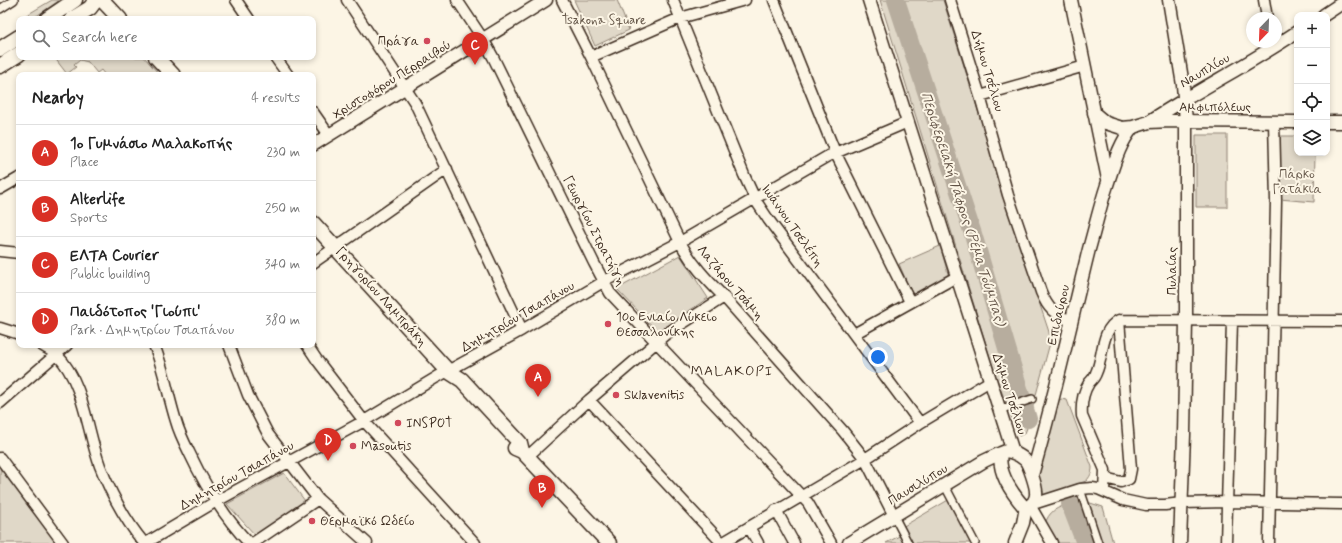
<!DOCTYPE html>
<meta charset="utf-8">
<style>
body{margin:0;font-family:Mynerve,sans-serif;background:#f6f6f6;color:#222}
.controls{position:absolute;right:12px;top:12px;display:grid;overflow:hidden;border-radius:8px;box-shadow:0 2px 6px #0003}
.controls button{width:36px;height:36px;display:grid;place-items:center;padding:0;border:0;border-bottom:1px solid #e0e0e0;background:#fff;color:#222;font:20px sans-serif}
.compass{position:absolute;left:1246px;top:12px;width:36px;height:36px;border-radius:50%;background:#fff;box-shadow:0 2px 6px #0003;rotate:203deg}
.you{position:absolute;left:878px;top:357px;width:14px;height:14px;margin:-10px;border:3px solid #fff;border-radius:50%;background:#1a73e8;box-shadow:0 0 0 6px #1a73e833}
.badge{display:grid;place-items:center;width:26px;height:26px;border-radius:50%;background:#d93025;color:#fff;font-size:13px;font-weight:700}
.pin{position:absolute;translate:-50% -33px;filter:drop-shadow(0 1px 2px #0008)}
.pin::after{content:'';position:absolute;top:21px;width:14px;height:12px;background:inherit;clip-path:polygon(0 0,100% 0,50% 100%)}
.list{margin:0;padding:0;list-style:none}
h2{display:flex;justify-content:space-between;align-items:center;height:52px;margin:0;padding:0 16px;font-size:17px}
h2 small{font-size:13px;font-weight:400;color:#767676}
.list li{display:grid;grid-template-columns:26px 1fr auto;gap:12px;align-items:center;box-sizing:border-box;height:56px;padding:0 16px;border-top:1px solid #e0e0e0}
.list b{display:block;font-size:15px;white-space:nowrap}
.list p{margin:0;font-size:13px;white-space:nowrap;color:#767676}
.list em{font-size:13px;font-style:normal;color:#767676}
.icon{flex:none;width:22px;height:22px;fill:none;stroke:currentColor;stroke-width:2;stroke-linecap:round;stroke-linejoin:round}
.map{position:relative;flex:none;width:1342px;height:543px;overflow:hidden}
.search{position:absolute;background:#fff;box-shadow:0 2px 6px #0003;left:16px;top:16px;width:300px;height:44px;display:flex;align-items:center;gap:10px;box-sizing:border-box;padding:0 14px;border-radius:8px;color:#767676;font-size:15px}
.panel{position:absolute;background:#fff;box-shadow:0 2px 6px #0003;left:16px;top:72px;width:300px;height:276px;border-radius:8px}
.map>svg:first-child{display:block}
.green{fill:#e0d8c8;stroke:#8e8173}
.lines{fill:none;stroke-linecap:round;stroke-linejoin:round}
.river{stroke:#b7ad9e;stroke-width:18}
.pedestrian-casing{stroke:#3b2a1e;stroke-width:10}
.minor-casing{stroke:#3b2a1e;stroke-width:13}
.tertiary-casing{stroke:#3b2a1e;stroke-width:15}
.secondary-casing{stroke:#3b2a1e;stroke-width:17}
.pedestrian{stroke:#fcf5e5;stroke-width:7}
.minor{stroke:#fcf5e5;stroke-width:10}
.tertiary{stroke:#fcf5e5;stroke-width:12}
.secondary{stroke:#fcf5e5;stroke-width:14}
.poi-dot{fill:#d1495b;stroke:#fcf5e5;stroke-width:1.5}
.labels{text-anchor:middle;dominant-baseline:central;stroke-width:4;stroke-linejoin:round;paint-order:stroke}
.park-label{font-size:13px;fill:#645648;stroke:#fcf5e5}
.poi-label{font-size:13px;fill:#3b2a1e;stroke:#fcf5e5;text-anchor:start}
.street-label{font-size:13px;fill:#3b2a1e;stroke:#fcf5e5}
.water-label{font-size:14px;font-style:italic;fill:#605144;stroke:#fcf5e5}
.neighbourhood-label{font-size:14px;letter-spacing:1px;fill:#3b2a1e;stroke:#fcf5e5}
</style>
<div class="map">
<svg width="1342" height="543" viewBox="0 0 1342 543">
<rect width="100%" height="100%" fill="#fcf5e5"/>
<filter id="ink" filterUnits="userSpaceOnUse"><feTurbulence type="fractalNoise" baseFrequency=".025" numOctaves="2"/><feDisplacementMap in="SourceGraphic" scale="8" xChannelSelector="R" yChannelSelector="G"/><feConvolveMatrix kernelMatrix="1 2 1 2 8 2 1 2 1" color-interpolation-filters="sRGB"/></filter>
<g filter="url(#ink)">
<!-- green -->
<path class="green" d="M52,0H60L32,19H20Z
M574,0H617L629,30L595,46Z
M880,0H943L1033,284L1049,332L1050,343L1027,428L1025,433L1019,436L997,380Z
M54,57H144L159,74L105,75L101,70L97,73L88,62L80,60L74,65L76,67L67,74Z
M1196,135H1227V207H1196Z
M1280,136H1297V153H1315L1314,202L1279,199Z
M940,246L949,277L914,299L899,264Z
M680,255L708,298L658,332L617,289Z
M1061,399L1067,400L1092,467C1092,473 1090,477 1086,481L1039,497L1034,484L1058,401Z
M0,467L8,477L57,543H0Z
M284,473L305,501L255,535L227,504Z
M950,499L971,543H886L905,533L902,527Z
M1075,502H1087L1103,507L1113,543H1056L1046,521C1052,507 1062,507 1075,502Z"/>
<g class="lines">
<!-- river -->
<path class="river" d="M896,0L973,234L1028,419
M1070,504L1085,543"/>
<defs>
<path id="pedestrian" d="M0,9L14,0
M999,410L1032,399
M945,486L975,543
M1080,489L1098,543
M894,516L908,543"/>
<path id="minor" d="M236,0L249,19
M347,0L415,103L522,330
M457,0L483,39L493,57L594,263L610,293L808,503L831,543
M562,0L591,57L680,242C691,263 707,280 724,297L843,431L865,459L894,516
M673,0L744,175L756,201L768,219L920,423
M774,0L835,152L910,302
M950,0L980,96L1008,195L1041,292C1048,309 1054,314 1071,321
M1264,0L1267,18
M275,57L288,75
M591,57L680,18L745,0
M980,96L1085,66
M313,112L329,135
M0,189L19,178
M0,251L19,253
M313,263L447,169
M1119,320L1342,321
M0,328L19,334
M854,334L958,276
M41,345C46,348 52,351 57,355C84,382 87,431 100,466C111,494 125,520 144,543
M154,345C164,369 168,396 176,421C179,432 184,442 189,452C205,486 223,516 249,543
M229,345L248,395L268,434L318,499L367,543
M307,345L317,360L364,421L475,543
M589,400L722,543
M0,403L67,345
M527,457L589,400L666,334L724,297
M0,458L63,543
M1105,478L1121,482L1129,479L1131,469L1119,320
M1104,491L1105,470L1082,416C1081,404 1082,394 1089,383C1092,380 1095,377 1096,373C1104,356 1100,330 1119,320
M776,510L794,543
M749,527L758,543
M146,543L215,502L364,421L437,377L522,330L603,282L680,242L828,156L908,122
M253,543L318,499
M722,543L865,459L920,423L990,381
M1052,543L1030,505L1080,489L1092,488L1098,489L1123,500L1146,505H1165L1182,503L1227,502L1342,504
M1226,543L1232,321
M1269,543L1276,201L1274,122"/>
<path id="tertiary" d="M869,0L1013,452
M1071,0L1108,179
M1169,0L1183,85L1186,121V320L1184,435L1180,543
M1324,15L1342,3
M1094,113L1106,123L1122,128L1133,127L1149,122L1171,121L1297,122
M1150,121C1198,90 1249,64 1297,32
M1327,122H1342
M313,145L546,0
M1006,451C1012,452 1020,455 1025,460C1029,464 1036,486 1036,492C1037,500 1031,507 1024,507C1012,493 997,472 1001,453Z
M1032,475C1054,401 1070,325 1089,249C1095,228 1100,206 1107,185C1114,164 1119,144 1133,127
M849,543L984,461L1001,453
M1015,543L1023,523L1026,507"/>
<path id="secondary" d="M102,0L120,19
M47,19L75,0
M72,19L90,8L96,0
M0,49L19,37
M156,57L173,75
M0,66L19,54
M313,223L448,371L462,380L520,443L522,451
M515,448L522,451L609,543"/>
</defs>
<!-- pedestrian casing -->
<use href="#pedestrian" class="pedestrian-casing"/>
<!-- minor casing -->
<use href="#minor" class="minor-casing"/>
<!-- tertiary casing -->
<use href="#tertiary" class="tertiary-casing"/>
<!-- secondary casing -->
<use href="#secondary" class="secondary-casing"/>
<!-- pedestrian -->
<use href="#pedestrian" class="pedestrian"/>
<!-- minor -->
<use href="#minor" class="minor"/>
<!-- tertiary -->
<use href="#tertiary" class="tertiary"/>
<!-- secondary -->
<use href="#secondary" class="secondary"/>
</g>
</g>
<!-- markers -->
<g class="poi-dot">
<circle cx="427" cy="41" r="4"/>
<circle cx="608" cy="324" r="4"/>
<circle cx="616" cy="395" r="4"/>
<circle cx="398" cy="423" r="4"/>
<circle cx="353" cy="446" r="4"/>
<circle cx="312" cy="521" r="4"/>
</g>
<g class="labels">
<!-- park labels -->
<g class="park-label">
<text x="604" y="20">Tsakona Square</text>
<text x="1297" y="174">Πάρκο<tspan x="1297" dy="15">Γατάκια</tspan></text>
</g>
<!-- poi labels -->
<g class="poi-label">
<text x="419" y="41" text-anchor="end">Πράγα</text>
<text x="616" y="317">10ο Ενιαίο Λύκειο<tspan x="616" dy="15">Θεσσαλονίκης</tspan></text>
<text x="624" y="395">Sklavenitis</text>
<text x="406" y="423">INSPOT</text>
<text x="361" y="446">Masoutis</text>
<text x="320" y="521">Θερμαϊκό Ωδείο</text>
</g>
<!-- street labels -->
<g class="street-label">
<text transform="translate(987 71) rotate(73)">Δήμου Τσέλιου</text>
<text transform="translate(1205 71) rotate(-30)">Ναυπλίου</text>
<text transform="translate(392 80) rotate(-32)">Χριστοφόρου Περραιβού</text>
<text x="1215" y="107">Αμφιπόλεως</text>
<text transform="translate(792 226) rotate(55)">Ιωάννου Τσελέπη</text>
<text transform="translate(594 231) rotate(63)">Γεωργίου Στρατήγη</text>
<text transform="translate(1172 271) rotate(-90)">Πυλαίας</text>
<text transform="translate(730 283) rotate(49)">Λαζάρου Τσάμη</text>
<text transform="translate(381 297) rotate(48)">Γρηγορίου Λαμπράκη</text>
<text transform="translate(1059 315) rotate(-77)">Επιδαύρου</text>
<text transform="translate(518 317) rotate(-30)">Δημητρίου Τσιαπάνου</text>
<text transform="translate(1009 394) rotate(72)">Δήμου Τσέλιου</text>
<text transform="translate(237 476) rotate(-29)">Δημητρίου Τσιαπάνου</text>
<text transform="translate(918 485) rotate(-31)">Παυσιλύπου</text>
</g>
<!-- water labels -->
<g class="water-label">
<text transform="translate(963 209) rotate(72)">Περιφερειακή Τάφρος (Ρέμα Τούμπας)</text>
</g>
<!-- neighbourhood labels -->
<g class="neighbourhood-label">
<text x="732" y="371">MALAKOPI</text>
</g>
</g>
</svg>
<div class="controls">
<button>+</button>
<button>−</button>
<button><svg class="icon" aria-label="locate" viewBox="0 0 24 24"><circle cx="12" cy="12" r="6"/><path d="M12 2v4M12 18v4M2 12h4M18 12h4"/></svg></button>
<button><svg class="icon" aria-label="layers" viewBox="0 0 24 24"><path d="M12 4l9 5-9 5-9-5zM3 14l9 5 9-5"/></svg></button>
</div>
<svg class="compass" viewBox="-18 -18 36 36"><path d="M0-13l5 13h-10z" fill="#e53935"/><path d="M0 13l5-13h-10z" fill="#767676"/></svg>
<div class="you"></div>
<div class="pin badge" style="left:538px;top:397px">A</div>
<div class="pin badge" style="left:542px;top:508px">B</div>
<div class="pin badge" style="left:475px;top:65px">C</div>
<div class="pin badge" style="left:328px;top:461px">D</div>
<div class="search"><svg class="icon" aria-label="search" viewBox="0 0 24 24"><circle cx="10" cy="10" r="6"/><path d="M15 15l6 6"/></svg>Search here</div>
<section class="panel">
<h2>Nearby<small>4 results</small></h2>
<ul class="list">
<li><span class="badge">A</span><div><b>1ο Γυμνάσιο Μαλακοπής</b><p>Place</p></div><em>230 m</em></li>
<li><span class="badge">B</span><div><b>Alterlife</b><p>Sports</p></div><em>250 m</em></li>
<li><span class="badge">C</span><div><b>ΕΛΤΑ Courier</b><p>Public building</p></div><em>340 m</em></li>
<li><span class="badge">D</span><div><b>Παιδότοπος 'Γιούπι'</b><p>Park · Δημητρίου Τσιαπάνου</p></div><em>380 m</em></li>
</ul>
</section>
</div>
